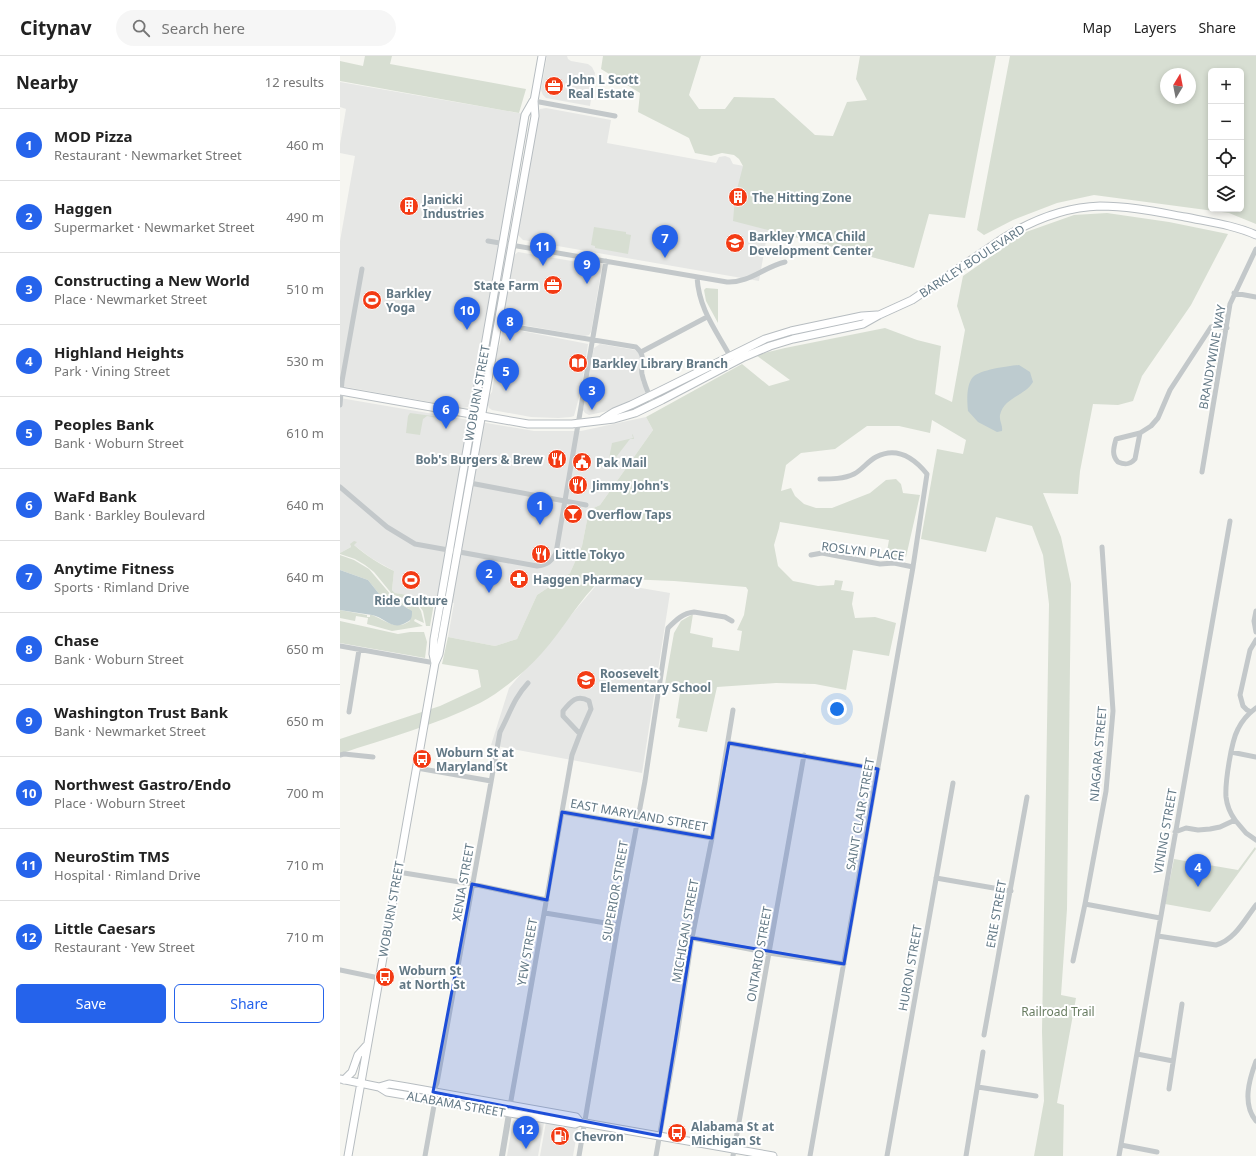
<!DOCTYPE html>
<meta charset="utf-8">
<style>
body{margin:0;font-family:"Noto Sans",sans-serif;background:#f6f6f6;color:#222}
.controls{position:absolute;right:12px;top:12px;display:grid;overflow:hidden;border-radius:6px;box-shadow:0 2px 6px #0003}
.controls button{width:36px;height:36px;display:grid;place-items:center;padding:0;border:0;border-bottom:1px solid #e0e0e0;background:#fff;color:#222;font:20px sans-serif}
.compass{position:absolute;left:820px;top:12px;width:36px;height:36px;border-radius:50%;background:#fff;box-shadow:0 2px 6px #0003;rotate:10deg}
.you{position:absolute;left:497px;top:653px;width:14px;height:14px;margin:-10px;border:3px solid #fff;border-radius:50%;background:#1a73e8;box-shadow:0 0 0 6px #1a73e833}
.badge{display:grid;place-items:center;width:26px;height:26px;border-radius:50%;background:#2563eb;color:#fff;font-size:13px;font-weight:700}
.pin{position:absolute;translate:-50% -33px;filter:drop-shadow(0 1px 2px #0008)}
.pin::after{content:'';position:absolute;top:21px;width:14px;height:12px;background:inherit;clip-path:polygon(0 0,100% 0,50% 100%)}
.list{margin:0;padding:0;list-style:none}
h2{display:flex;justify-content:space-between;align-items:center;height:52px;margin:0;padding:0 16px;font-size:17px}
h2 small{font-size:13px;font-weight:400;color:#767676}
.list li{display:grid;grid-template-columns:26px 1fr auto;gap:12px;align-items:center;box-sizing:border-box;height:72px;padding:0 16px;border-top:1px solid #e0e0e0}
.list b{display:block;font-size:15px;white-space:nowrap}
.list p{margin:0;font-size:13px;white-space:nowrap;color:#767676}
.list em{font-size:13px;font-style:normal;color:#767676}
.actions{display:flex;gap:8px;padding:12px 16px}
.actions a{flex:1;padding:9px 0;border:1px solid #2563eb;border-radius:6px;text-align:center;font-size:14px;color:#2563eb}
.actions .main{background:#2563eb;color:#fff}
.icon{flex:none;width:22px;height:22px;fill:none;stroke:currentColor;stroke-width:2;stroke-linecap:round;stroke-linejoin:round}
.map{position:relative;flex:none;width:916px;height:1100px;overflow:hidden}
header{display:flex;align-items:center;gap:24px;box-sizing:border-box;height:56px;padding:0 20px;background:#fff;border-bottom:1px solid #e0e0e0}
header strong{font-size:19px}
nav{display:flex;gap:22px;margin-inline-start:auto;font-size:14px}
.search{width:280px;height:36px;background:#f6f6f6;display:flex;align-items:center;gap:10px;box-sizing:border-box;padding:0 14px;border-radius:22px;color:#767676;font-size:15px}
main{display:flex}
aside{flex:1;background:#fff}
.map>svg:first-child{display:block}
.built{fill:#e6e7e5}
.green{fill:#d7ded2;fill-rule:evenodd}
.water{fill:#bdcbcf}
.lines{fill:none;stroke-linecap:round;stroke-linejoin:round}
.secondary-casing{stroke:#b7bdc1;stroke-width:9}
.minor{stroke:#c3c8ca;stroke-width:5}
.tertiary{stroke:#c3c8ca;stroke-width:6}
.secondary{stroke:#fff;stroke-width:7}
.marked{fill:#1d4ed8;fill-opacity:0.2;stroke:#1d4ed8;stroke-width:3;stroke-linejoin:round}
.labels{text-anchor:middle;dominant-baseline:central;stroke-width:4;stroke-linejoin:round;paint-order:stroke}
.poi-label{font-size:12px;font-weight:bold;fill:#627885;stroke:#fff;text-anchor:start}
.street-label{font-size:12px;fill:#627885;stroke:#fff}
.park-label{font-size:12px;fill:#687c61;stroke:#fff}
</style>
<header>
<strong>Citynav</strong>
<div class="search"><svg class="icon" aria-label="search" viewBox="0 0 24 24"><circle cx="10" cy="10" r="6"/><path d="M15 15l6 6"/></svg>Search here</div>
<nav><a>Map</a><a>Layers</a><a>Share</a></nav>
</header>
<main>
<aside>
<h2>Nearby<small>12 results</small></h2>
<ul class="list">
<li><span class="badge">1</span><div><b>MOD Pizza</b><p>Restaurant · Newmarket Street</p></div><em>460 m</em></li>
<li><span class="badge">2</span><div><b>Haggen</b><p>Supermarket · Newmarket Street</p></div><em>490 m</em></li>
<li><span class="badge">3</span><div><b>Constructing a New World</b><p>Place · Newmarket Street</p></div><em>510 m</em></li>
<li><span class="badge">4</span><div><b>Highland Heights</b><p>Park · Vining Street</p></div><em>530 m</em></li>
<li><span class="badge">5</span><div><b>Peoples Bank</b><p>Bank · Woburn Street</p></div><em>610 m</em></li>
<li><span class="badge">6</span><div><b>WaFd Bank</b><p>Bank · Barkley Boulevard</p></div><em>640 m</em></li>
<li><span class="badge">7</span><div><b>Anytime Fitness</b><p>Sports · Rimland Drive</p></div><em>640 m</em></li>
<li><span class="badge">8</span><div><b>Chase</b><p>Bank · Woburn Street</p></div><em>650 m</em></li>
<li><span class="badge">9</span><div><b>Washington Trust Bank</b><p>Bank · Newmarket Street</p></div><em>650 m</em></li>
<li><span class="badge">10</span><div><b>Northwest Gastro/Endo</b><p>Place · Woburn Street</p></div><em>700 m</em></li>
<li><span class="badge">11</span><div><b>NeuroStim TMS</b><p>Hospital · Rimland Drive</p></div><em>710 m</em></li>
<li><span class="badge">12</span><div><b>Little Caesars</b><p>Restaurant · Yew Street</p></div><em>710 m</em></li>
</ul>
<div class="actions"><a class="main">Save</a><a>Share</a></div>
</aside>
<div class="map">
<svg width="916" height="1100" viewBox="0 0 916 1100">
<rect width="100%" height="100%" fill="#f6f6f1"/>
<!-- built -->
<path class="built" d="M207,0H227L228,3L231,5L248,8L252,11L255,17L250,50L206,42L203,39L201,34Z
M0,26L184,58L131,348L128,351L124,352L0,330V185L15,100L0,97V88L6,53L0,51Z
M206,52L271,64L267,87L376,107L379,101L385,100L390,102L393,108L404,110L574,212L428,174L419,225L183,184L177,178L197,58L200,53Z
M178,196L256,209L260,211L261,216L251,276L249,279L245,280L165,266L163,264L173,200Z
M167,272L248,288L241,334L234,360L231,361L218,362L191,361L152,354L149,352L147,346L148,341L152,336L156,310L154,305L156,297L160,288L162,276Z
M260,288L295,294L299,297L300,300L301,325L306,336L305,339L277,353L249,359L245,357L243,354L254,292Z
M0,342L194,375H241L306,361L313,374L260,449L249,454L242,490L230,517L197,539L177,583L155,590L108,581L114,547L55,537L52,534L54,515L31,502L14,489L10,488L11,491L0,497Z
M260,525L330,537L302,717L151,689L169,632Z
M178,1062L204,1067L198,1100H167L173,1065Z
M206,1066L238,1072L233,1100H200Z"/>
<!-- green -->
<path class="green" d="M25,0H52L50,8L186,33L179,57L0,25V5L23,10Z
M263,0H361L349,39L359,53H385L394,41L434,42L475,79L493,80L507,46L527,44L516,23L520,0H656L625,162L589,158L574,212L393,165L395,141L403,110L399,103L394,99L382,97L371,100L355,97L349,82L298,56L300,37L261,13Z
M670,0H916V168L889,157L754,139L717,147L673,164L644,179L637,174ZM871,15H901V153H871ZM826,18H850V42H826Z
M767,157L829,166L888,178L851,249L802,320L793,345L778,349L753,348L740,415L738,438L703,437L721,481L731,528L727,853L721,939L736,942L717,1047L724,1049L723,1100H694L704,1045L702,976L709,548L703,499L692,470L656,461L646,496L581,483L597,393L623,398L626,384L592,364L590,377L559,370H527L495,393L461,397L446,409L441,435L451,432L455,440L464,448L476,452H492L530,437L546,424L556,423L561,428L563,437L580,439L566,501H546L549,484L440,466L439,472L434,489L438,510L453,525L478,530L494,529L495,524L503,525L501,534L514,536L512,548L515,562L535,561L556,567L549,600L513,594L506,634L475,628L436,627L377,631L367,676L338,671L340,663L336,662L341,631L325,628L334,577L341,565L353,558L350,577L373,582L372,591L399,595L402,575L397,574L404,559L408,534L406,531L334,525L263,522C239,543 223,574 202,597C185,616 162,635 140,647C97,669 46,682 0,698V683L100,650L141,631L138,614L102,608L108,581L155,590L177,583L197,539L230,517L242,490L249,454L260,449L313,374L306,361L402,308L429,330L450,324L416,299L445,292L545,272L577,284L601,290L595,338L612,346L625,274L617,250L623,220L686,176L734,159Z
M254,171L286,176V178L291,179L288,198L255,192V190L251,189Z
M366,232L378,233V267L366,245L364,234Z
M70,357L100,361L103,363L87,360L83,363L80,379L66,377L68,360Z
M292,378L293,379L294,383H290L267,413L272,387L293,382Z
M14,485L17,486L14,489C27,500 39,508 54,515L52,534L55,537L93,543L94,547L90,570H86L83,555L78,548L52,538L34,516L25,509L15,503L0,498V497L11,491L10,488Z
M0,499L14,504L29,513L51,539L78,550L81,555L84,567L75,563L74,565L83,570L52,575L27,568L28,562L16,560L15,565L0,562V554L27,559V561H30V559H32C45,564 55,575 70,565L69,553L62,549L47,543L40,539L28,524L0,514Z
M0,565L58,578L70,576H84L87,586L85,602L0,587Z
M915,791L916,793L870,856L825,848L834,803L898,814Z"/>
<!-- water -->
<path class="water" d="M679,309L690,316L693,326C685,340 664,341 660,359C659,365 663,369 662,375L657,376L638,366L628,355C627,345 626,329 633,321C640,314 668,310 679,309Z
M0,514L28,524L40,539L47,543L62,549L72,555C72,560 72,564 67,566C52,576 45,561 32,559C21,557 10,556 0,554Z"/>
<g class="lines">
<defs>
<path id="secondary" d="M0,335L188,368H232L274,363L295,357L322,344L404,301L430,290L453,283L523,268L539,259L572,244L665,181C693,164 726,151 760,150C789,150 817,156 845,161C869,166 894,169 916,179
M263,363L274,356L291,349L318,336L425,283L451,275L522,260L537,259
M95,607L93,598L94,583L182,77L185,59L193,45
M0,1023L39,1031L47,1036L235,1068L240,1066
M4,1024L12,1016L18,999L26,990
M39,1031L49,1028L67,1031L236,1061L240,1066L245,1067L433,1100
M8,1100L95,607L99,598L195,60L194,45L202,0"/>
</defs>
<!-- secondary casing -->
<use href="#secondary" class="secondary-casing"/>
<!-- minor -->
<path class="minor" d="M194,45L275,60
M148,185L387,226C409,227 424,211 445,206
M357,221C359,254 376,274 391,302
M894,237L916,241
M158,268L296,291C307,301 300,306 302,318C304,328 309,339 313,348
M301,296L367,261
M0,349L2,325L22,213
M800,377L811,370L818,362L830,334L871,271L877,270L887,272
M800,377L795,403C790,409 785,409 778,406C771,399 774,391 776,383Z
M862,416L890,248L916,193
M130,427L246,449
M0,431L47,471L75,488L197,510C207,509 212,505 216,497L266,205
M471,499L482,497L540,508L554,507L573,511
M916,555L914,565L916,576
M0,590L95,607
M9,656L19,594
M911,656L907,654L903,650L900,639L910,594L916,584
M389,687L538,713
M891,696L916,701
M0,699L4,698L33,701
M77,712L151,725
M222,756L372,782
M895,764C890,757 887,750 886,741C885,727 891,686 898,673C902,665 909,657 916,652
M835,776L846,772L858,774L870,773L880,771L895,764L906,777L916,784
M58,816L132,828L207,844
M596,822L671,835
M745,848L820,862
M205,857L278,869
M818,880L876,889C895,884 905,863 916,849
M352,882L429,897L504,908
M733,905L745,848L766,735L773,655L762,491
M0,914L39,922
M644,979L687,741
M797,998L833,1005
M916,1005C909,1024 902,1048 916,1065
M638,1031L696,1040
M829,1033L842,948
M93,1036L97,1027L160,676C170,657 174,642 188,627
M170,1050L232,699L240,678L223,660V655C231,645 237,638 249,645L251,653L240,678
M781,1089L817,1096
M85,1100L95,1044
M239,1100L278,869L305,725L328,572C336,564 343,557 354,556L385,561L392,565
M316,1100L337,980L352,882L372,782L393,654
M393,1100L464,699
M470,1100L573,511L587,418C574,402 557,390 536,401C528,405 522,414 514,418C504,423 491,423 480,423
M547,1100L613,727
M626,1100L643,996
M779,1100L890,465"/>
<!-- tertiary -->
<path class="tertiary" d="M162,1100L170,1052"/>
<!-- secondary -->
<use href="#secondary" class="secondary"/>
</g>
<!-- marked area -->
<path class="marked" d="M389,687L538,713L504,908L352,882L320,1080L93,1036L132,828L207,844L222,756L372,782Z"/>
<!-- icons -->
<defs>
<symbol id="office-disc" viewBox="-11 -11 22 22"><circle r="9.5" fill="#f33b14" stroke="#fff"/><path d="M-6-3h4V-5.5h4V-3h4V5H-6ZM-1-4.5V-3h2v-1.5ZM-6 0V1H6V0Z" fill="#fff"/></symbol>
<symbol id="building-disc" viewBox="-11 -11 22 22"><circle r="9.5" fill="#f33b14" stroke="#fff"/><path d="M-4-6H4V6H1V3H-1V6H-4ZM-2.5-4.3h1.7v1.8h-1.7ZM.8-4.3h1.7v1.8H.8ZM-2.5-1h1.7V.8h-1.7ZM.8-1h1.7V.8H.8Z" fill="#fff"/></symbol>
<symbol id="school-disc" viewBox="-11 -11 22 22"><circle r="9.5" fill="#f33b14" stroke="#fff"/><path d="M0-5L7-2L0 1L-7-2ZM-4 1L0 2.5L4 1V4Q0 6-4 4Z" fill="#fff"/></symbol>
<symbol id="stadium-disc" viewBox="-11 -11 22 22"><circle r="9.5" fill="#f33b14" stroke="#fff"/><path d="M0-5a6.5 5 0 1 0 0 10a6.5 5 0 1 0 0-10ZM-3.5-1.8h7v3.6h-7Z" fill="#fff"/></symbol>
<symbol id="library-disc" viewBox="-11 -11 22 22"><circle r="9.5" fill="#f33b14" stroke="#fff"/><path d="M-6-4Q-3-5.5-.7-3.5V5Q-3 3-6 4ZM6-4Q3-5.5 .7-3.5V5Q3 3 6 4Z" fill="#fff"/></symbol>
<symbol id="restaurant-disc" viewBox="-11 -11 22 22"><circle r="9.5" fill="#f33b14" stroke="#fff"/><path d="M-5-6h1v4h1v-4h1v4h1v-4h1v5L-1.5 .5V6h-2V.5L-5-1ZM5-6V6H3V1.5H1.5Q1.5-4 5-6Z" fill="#fff"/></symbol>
<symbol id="civic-disc" viewBox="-11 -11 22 22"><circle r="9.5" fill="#f33b14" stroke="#fff"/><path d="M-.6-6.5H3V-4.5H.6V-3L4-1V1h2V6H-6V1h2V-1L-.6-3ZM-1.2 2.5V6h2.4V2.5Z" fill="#fff"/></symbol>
<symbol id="bar-disc" viewBox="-11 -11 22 22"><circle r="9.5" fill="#f33b14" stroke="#fff"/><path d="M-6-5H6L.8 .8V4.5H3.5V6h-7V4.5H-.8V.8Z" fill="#fff"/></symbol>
<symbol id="pharmacy-disc" viewBox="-11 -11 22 22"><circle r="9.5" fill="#f33b14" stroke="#fff"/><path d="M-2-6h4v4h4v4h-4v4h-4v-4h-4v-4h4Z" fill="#fff"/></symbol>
<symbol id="bus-disc" viewBox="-11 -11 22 22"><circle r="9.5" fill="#f33b14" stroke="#fff"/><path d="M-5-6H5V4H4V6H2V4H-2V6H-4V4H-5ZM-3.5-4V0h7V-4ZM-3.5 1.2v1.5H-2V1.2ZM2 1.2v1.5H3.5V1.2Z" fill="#fff"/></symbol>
<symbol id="fuel-disc" viewBox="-11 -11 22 22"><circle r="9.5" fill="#f33b14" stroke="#fff"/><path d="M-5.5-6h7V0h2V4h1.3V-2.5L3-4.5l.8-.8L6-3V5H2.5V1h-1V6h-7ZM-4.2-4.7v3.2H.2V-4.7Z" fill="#fff"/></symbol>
</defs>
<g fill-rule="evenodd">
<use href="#office-disc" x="203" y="19" width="22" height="22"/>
<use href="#building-disc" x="387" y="130" width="22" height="22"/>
<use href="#building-disc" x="58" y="139" width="22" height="22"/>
<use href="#school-disc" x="384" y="176" width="22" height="22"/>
<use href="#office-disc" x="202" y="218" width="22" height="22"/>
<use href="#stadium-disc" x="21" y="233" width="22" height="22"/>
<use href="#library-disc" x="227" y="296" width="22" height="22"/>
<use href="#restaurant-disc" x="206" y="392" width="22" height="22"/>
<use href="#civic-disc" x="231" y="395" width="22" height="22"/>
<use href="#restaurant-disc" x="227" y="418" width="22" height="22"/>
<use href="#bar-disc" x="222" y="447" width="22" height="22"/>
<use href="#restaurant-disc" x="190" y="487" width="22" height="22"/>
<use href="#pharmacy-disc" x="168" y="512" width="22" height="22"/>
<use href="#stadium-disc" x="60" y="513" width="22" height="22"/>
<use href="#school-disc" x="235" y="613" width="22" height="22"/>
<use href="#bus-disc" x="71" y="692" width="22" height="22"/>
<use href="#bus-disc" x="34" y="910" width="22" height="22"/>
<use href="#bus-disc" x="326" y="1066" width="22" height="22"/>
<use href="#fuel-disc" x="209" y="1069" width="22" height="22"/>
</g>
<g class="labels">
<!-- poi labels -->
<g class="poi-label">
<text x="228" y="23">John L Scott<tspan x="228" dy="14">Real Estate</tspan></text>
<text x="412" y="141">The Hitting Zone</text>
<text x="83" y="143">Janicki<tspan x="83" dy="14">Industries</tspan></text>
<text x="409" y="180">Barkley YMCA Child<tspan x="409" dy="14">Development Center</tspan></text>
<text x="199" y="229" text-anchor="end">State Farm</text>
<text x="46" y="237">Barkley<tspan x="46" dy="14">Yoga</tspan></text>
<text x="252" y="307">Barkley Library Branch</text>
<text x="203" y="403" text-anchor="end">Bob's Burgers &amp; Brew</text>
<text x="256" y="406">Pak Mail</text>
<text x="252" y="429">Jimmy John's</text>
<text x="247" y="458">Overflow Taps</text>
<text x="215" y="498">Little Tokyo</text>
<text x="193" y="523">Haggen Pharmacy</text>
<text x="71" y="544" text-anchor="middle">Ride Culture</text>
<text x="260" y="617">Roosevelt<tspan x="260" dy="14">Elementary School</tspan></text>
<text x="96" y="696">Woburn St at<tspan x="96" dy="14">Maryland St</tspan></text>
<text x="59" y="914">Woburn St<tspan x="59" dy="14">at North St</tspan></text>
<text x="351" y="1070">Alabama St at<tspan x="351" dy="14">Michigan St</tspan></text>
<text x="234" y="1080">Chevron</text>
</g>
<!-- street labels -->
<g class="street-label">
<text transform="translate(632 205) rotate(-33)">BARKLEY BOULEVARD</text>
<text transform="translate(872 301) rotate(-80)">BRANDYWINE WAY</text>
<text transform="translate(137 337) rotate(-80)">WOBURN STREET</text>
<text transform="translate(523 495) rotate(7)">ROSLYN PLACE</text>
<text transform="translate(758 698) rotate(-85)">NIAGARA STREET</text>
<text transform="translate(520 758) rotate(-80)">SAINT CLAIR STREET</text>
<text transform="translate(299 759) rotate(10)">EAST MARYLAND STREET</text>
<text transform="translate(825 775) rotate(-80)">VINING STREET</text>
<text transform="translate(123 826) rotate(-80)">XENIA STREET</text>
<text transform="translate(275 835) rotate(-80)">SUPERIOR STREET</text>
<text transform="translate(51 853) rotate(-80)">WOBURN STREET</text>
<text transform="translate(656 858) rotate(-80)">ERIE STREET</text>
<text transform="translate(345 875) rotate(-80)">MICHIGAN STREET</text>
<text transform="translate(187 896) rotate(-80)">YEW STREET</text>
<text transform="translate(419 898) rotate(-80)">ONTARIO STREET</text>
<text transform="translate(570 912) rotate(-80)">HURON STREET</text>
<text transform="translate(116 1048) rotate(10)">ALABAMA STREET</text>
</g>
<!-- park labels -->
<g class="park-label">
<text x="718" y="955">Railroad Trail</text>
</g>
</g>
</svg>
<div class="controls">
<button>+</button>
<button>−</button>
<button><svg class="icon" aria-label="locate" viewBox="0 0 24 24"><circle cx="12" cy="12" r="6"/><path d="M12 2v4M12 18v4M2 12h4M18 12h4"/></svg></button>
<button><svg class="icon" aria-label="layers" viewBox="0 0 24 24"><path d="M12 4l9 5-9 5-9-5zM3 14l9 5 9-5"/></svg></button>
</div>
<svg class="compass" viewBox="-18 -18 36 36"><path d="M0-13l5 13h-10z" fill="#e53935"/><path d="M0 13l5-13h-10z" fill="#767676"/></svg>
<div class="you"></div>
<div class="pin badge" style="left:200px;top:469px">1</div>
<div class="pin badge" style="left:149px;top:537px">2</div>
<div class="pin badge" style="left:252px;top:354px">3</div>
<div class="pin badge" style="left:858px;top:831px">4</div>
<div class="pin badge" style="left:166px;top:335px">5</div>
<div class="pin badge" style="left:106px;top:373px">6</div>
<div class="pin badge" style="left:325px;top:202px">7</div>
<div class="pin badge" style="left:170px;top:285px">8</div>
<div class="pin badge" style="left:247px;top:228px">9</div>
<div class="pin badge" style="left:127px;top:274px">10</div>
<div class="pin badge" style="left:203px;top:210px">11</div>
<div class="pin badge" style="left:186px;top:1093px">12</div>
</div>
</main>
